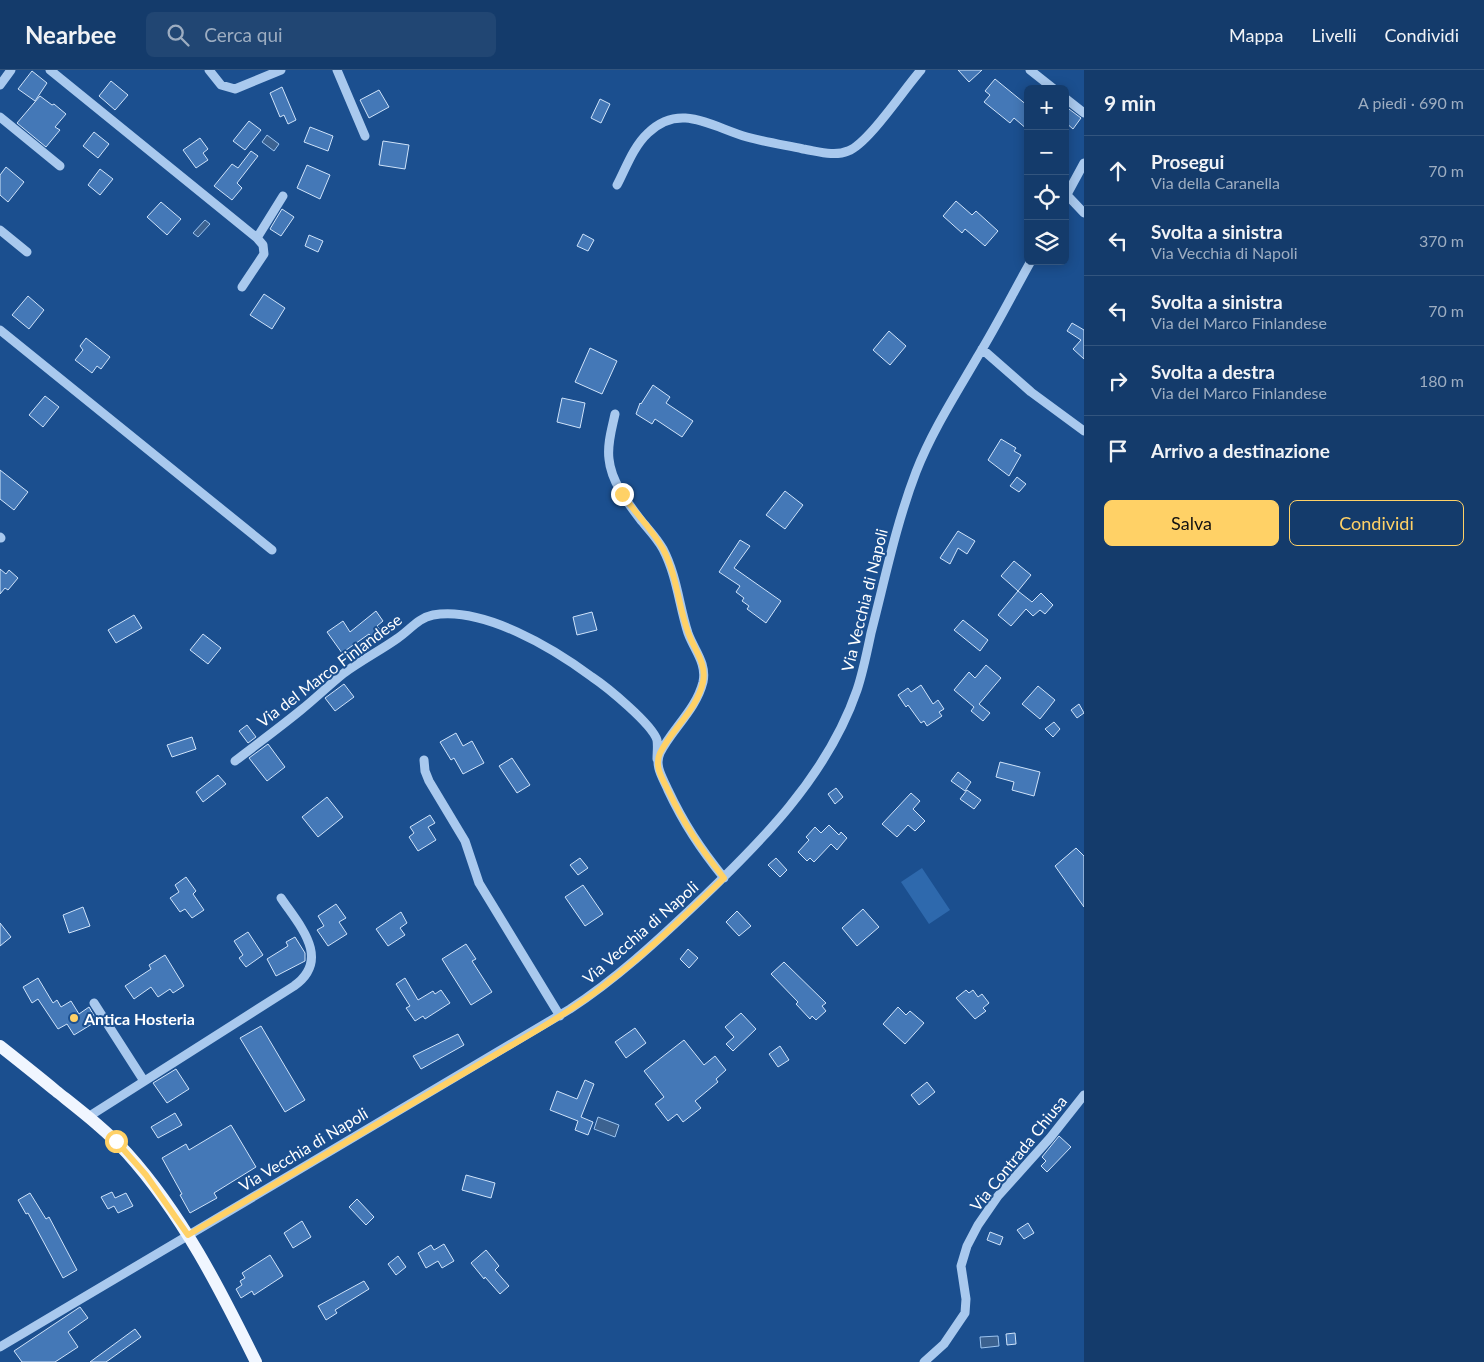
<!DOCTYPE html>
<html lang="it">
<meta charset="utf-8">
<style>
body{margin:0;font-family:Lato,sans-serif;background:#214673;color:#f1f3f6}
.controls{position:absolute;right:15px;top:15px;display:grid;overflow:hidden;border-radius:8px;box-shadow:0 2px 12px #0003}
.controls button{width:45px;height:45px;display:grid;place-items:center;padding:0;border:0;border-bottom:1px solid #33557e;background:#143b6b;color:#f1f3f6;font:25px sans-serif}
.stop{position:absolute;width:15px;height:15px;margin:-11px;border:4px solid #ffd166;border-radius:50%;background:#fff}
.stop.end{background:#ffd166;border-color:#fff;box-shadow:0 1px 5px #0008}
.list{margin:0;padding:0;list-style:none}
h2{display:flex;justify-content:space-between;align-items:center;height:65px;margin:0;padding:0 20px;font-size:21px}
h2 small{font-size:16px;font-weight:400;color:#9dadc1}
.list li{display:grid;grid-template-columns:32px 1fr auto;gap:15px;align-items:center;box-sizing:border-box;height:70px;padding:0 20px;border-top:1px solid #33557e}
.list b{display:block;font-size:19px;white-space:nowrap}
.list p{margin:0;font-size:16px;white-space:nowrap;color:#9dadc1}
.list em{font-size:16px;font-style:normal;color:#9dadc1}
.actions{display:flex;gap:10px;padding:15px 20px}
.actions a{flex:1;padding:11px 0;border:1px solid #ffd166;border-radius:8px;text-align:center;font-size:18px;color:#ffd166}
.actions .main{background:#ffd166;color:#111}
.icon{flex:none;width:28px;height:28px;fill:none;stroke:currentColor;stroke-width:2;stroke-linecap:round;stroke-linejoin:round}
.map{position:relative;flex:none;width:1084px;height:1292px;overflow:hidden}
header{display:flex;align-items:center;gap:30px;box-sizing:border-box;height:70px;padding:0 25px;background:#143b6b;border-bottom:1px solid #33557e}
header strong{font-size:24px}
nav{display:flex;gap:28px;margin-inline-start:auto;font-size:18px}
.search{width:350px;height:45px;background:#214673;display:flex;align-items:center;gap:12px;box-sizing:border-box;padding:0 18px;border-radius:8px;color:#9dadc1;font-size:19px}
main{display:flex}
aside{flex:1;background:#143b6b}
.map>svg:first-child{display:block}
.green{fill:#2e69ad}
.water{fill:#3c6290;stroke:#9cc4f0}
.building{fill:#4478b7;stroke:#cfe3fa}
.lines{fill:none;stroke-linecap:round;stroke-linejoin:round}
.minor{stroke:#a9c9ee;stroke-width:9}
.major{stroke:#f0f6ff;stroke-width:12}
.route{stroke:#ffd166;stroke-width:6}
.poi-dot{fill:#ffd166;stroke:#1b4f8f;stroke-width:2}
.labels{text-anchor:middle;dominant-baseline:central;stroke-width:4;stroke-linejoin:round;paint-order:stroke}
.street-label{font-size:16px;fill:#fff;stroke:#1b4f8f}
.poi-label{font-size:16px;font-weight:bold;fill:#fff;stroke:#1b4f8f;text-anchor:start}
</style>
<header>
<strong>Nearbee</strong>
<div class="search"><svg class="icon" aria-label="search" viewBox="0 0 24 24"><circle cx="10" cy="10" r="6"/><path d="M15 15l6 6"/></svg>Cerca qui</div>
<nav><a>Mappa</a><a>Livelli</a><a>Condividi</a></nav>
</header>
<main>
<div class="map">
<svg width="1084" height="1292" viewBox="0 0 1084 1292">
<rect width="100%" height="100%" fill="#1b4f8f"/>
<!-- green -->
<path class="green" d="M922,798L950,840L929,854L901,812Z"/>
<!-- water -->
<path class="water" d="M267,65L279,74L274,81L262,72Z
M205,150L210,154L198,167L193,163Z
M598,1047L619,1055L615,1067L594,1059Z
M998,1266L999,1276L981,1278L980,1267Z"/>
<!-- building -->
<path class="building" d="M958,0H982L969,12Z
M32,1L47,13L35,31L18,19Z
M995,9L1028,36V60L1014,48L1010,53L984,32L990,25L985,21Z
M111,11L128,25L115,40L99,26Z
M282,17L296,50L288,54L284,45L280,47L270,23Z
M379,20L389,37L369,48L360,30Z
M40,26L52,35L54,34L66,44L55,57L60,60L46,77L17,53Z
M600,29L610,34L601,53L591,48Z
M1065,36L1081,48L1073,59L1065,52Z
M249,51L261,60L245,80L233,71Z
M310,57L333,66L328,81L304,72Z
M94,62L109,74L98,88L83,76Z
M200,68L208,79L203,83L208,90L196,98L183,80Z
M383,71L409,75L405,99L379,95Z
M251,81L258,86L237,113L242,118L232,130L214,116L232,94L238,98Z
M307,95L330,105L320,129L297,118Z
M6,97L24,112L8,132L0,125V105Z
M100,99L113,109L100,125L88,115Z
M956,131L972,145L976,141L998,161L985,176L965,159L962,163L943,146Z
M161,132L181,149L167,165L147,147Z
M282,139L294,147L281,166L270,159Z
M583,164L594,170L588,181L577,176Z
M309,165L323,171L318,182L305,176Z
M264,224L285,238L272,259L250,245Z
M28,226L44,240L29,259L12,245Z
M1072,253L1084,260V289L1073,279L1081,270L1067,261Z
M889,261L906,276L890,295L873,280Z
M86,268L110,287L101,299L97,296L92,303L75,290L83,280L80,276Z
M590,278L617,291L602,324L575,312Z
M653,315L670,327L666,333L693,351L682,367L655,349L652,354L636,344L640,333L641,334Z
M45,326L59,337L43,357L29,345Z
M562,328L585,333L580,358L557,352Z
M1001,369L1016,378L1014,381L1021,385L1009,406L988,390Z
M0,400L28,422L14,440L0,429Z
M1017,407L1026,414L1019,422L1010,416Z
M785,421L803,435L785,459L766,445Z
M958,461L975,471L967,484L958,478L950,494L940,488Z
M740,470L750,476L734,498L781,531L766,553L747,539L749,536L742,531L744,528L736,522L740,516L719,502Z
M1014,491L1031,505L1018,521L1032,532L1041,523L1053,535L1045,544L1040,540L1033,546L1026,539L1011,556L998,545L1018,521L1001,506Z
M0,499L6,504L9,500L18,508L8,520L5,518L0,524Z
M376,541L383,551L377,556L382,562L373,569L369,564L342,583L327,562L343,551L350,562Z
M592,542L597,560L577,565L573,547Z
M134,545L142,558L116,573L108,560Z
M963,550L988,570L980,581L954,560Z
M203,564L221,578L208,594L190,580Z
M986,595L1001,608L979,634L990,643L983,651L971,641L974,637L954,620L969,602L975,608Z
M344,614L354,627L335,641L325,628Z
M921,615L933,634L938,630L944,639L939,642L942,646L927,656L924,651L921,653L908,635L906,637L898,625L908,618L911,622Z
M1038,616L1055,630L1040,649L1022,634Z
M1079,634L1084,643L1077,648L1071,640Z
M1054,652L1060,659L1053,667L1045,659Z
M247,655L256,667L248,673L239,661Z
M456,663L463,676L472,671L484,693L463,704L454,688L451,690L440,672Z
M192,667L196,679L172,687L167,675Z
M268,674L285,697L267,711L249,688Z
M512,688L530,715L517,723L499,696Z
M1000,692L1040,702L1034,726L1012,720L1014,712L996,707Z
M958,702L971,712L965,721L951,711Z
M218,705L226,714L203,732L196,722Z
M836,718L843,727L835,734L828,724Z
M967,720L981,730L974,739L960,729Z
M911,723L920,731L913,739L925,751L915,761L908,755L897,767L882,754Z
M327,727L343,747L318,767L302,747Z
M430,745L435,753L428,757L436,770L418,781L409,767L414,763L410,757Z
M829,755L839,765L841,762L847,768L837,780L831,774L814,792L810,788L807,791L798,782L809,770L806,767L815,757L821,763Z
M1076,778L1084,786V837L1055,796Z
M580,788L588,798L578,805L570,795Z
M776,788L787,800L780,807L768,795Z
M186,807L196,821L193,824L204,840L192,848L185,839L180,842L170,828L179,822L175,815Z
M583,815L603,844L585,856L565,827Z
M336,834L346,848L339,852L347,864L328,876L317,860L324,856L318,846Z
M83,837L90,856L69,863L63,845Z
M863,839L879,857L857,876L842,858Z
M737,841L751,856L739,866L726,852Z
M401,842L407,853L400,858L405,865L388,876L376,859Z
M0,853L11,867L0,876Z
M248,862L263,885L246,897L239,888L243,885L234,871Z
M295,867L305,883V891L276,906L267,889L288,876L286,872Z
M466,874L476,889L472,891L492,922L471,935L442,889Z
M688,879L698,888L689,898L680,889Z
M165,885L184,916L173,923L170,919L158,927L151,917L134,929L125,916L151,899L149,895Z
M784,892L826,933L822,936L826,941L816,950L812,946L810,949L796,934L798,932L771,904Z
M38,908L53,933L57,930L61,937L71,931L79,944L89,937L97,951L74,965L67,954L58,959L38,929L32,933L23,917Z
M405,908L418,930L433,921L435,924L441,920L450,933L425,949L423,946L415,951L406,938L410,936L396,914Z
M966,920L969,923L973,920L978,927L982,924L989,933L983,938L986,941L975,949L956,928Z
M898,937L906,945L910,941L924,953L905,974L883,954Z
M741,943L756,959L733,981L726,974L734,967L725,957Z
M261,956L305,1030L285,1042L240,968Z
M635,958L646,973L626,988L615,972Z
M458,964L464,975L421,999L413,986Z
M684,970L704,995L715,986L726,1000L716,1009L718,1012L695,1031L701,1038L683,1052L677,1044L668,1051L655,1034L664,1027L644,1001Z
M780,976L789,990L778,997L769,984Z
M176,999L189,1019L167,1033L153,1013Z
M585,1010L594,1014L581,1047L593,1052L588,1065L575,1060L578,1051L550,1040L557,1021L577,1029Z
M927,1012L935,1022L919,1035L911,1025Z
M175,1043L182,1055L158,1068L151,1057Z
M231,1055L256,1097L214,1123L217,1128L190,1143L180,1125L182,1124L162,1088L186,1074L189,1080Z
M1059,1066L1071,1077L1047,1102L1041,1096L1046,1091L1042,1087Z
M466,1105L495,1113L491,1128L462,1120Z
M112,1122L115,1128L126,1123L133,1136L118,1143L114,1136L108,1139L101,1127Z
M30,1123L46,1149L49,1147L77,1200L63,1208L28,1143L26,1144L18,1130Z
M357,1129L374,1147L366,1155L349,1137Z
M302,1151L311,1167L293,1178L284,1163Z
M1028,1153L1034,1163L1024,1169L1017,1160Z
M990,1162L1003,1167L1000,1175L987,1170Z
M444,1174L454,1191L442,1198L438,1191L426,1198L418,1183L431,1175L434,1180Z
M486,1180L499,1196L495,1200L509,1216L500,1224L485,1207L484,1209L471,1193Z
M270,1185L283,1206L254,1225L252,1221L241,1228L236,1219L242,1215L240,1211L245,1208L242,1203Z
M398,1186L406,1197L396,1205L388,1194Z
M364,1211L369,1219L335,1240L337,1243L326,1250L318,1236Z
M80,1237L88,1248L68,1262L78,1277L55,1292H22L14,1281Z
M135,1259L141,1267L106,1292H90Z
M1015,1263L1016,1274L1007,1275L1006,1264Z"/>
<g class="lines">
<!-- minor -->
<path class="minor" d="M50,0L257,168
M209,0L221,15L235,19L281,0
M337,0L365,66
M1030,0L1054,19
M0,15L11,0
M1065,28L1084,43
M0,47L60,96
M617,115C626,98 633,77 648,63C680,32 712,57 747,67C765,72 784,75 803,79C817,81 834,87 848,81C868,74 904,19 921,0
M1067,125L1084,143
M1065,128L1084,93
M0,160L27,182
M242,217L264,184L263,175L257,168L283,126
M0,260L272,480
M982,279L1031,322L1084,361
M615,344C612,358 607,374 609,389C611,411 627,432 640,449C648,459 657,468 663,479C677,506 679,535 688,563C694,580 707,593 703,612C696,640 672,659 660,683C654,696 663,708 668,720C684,754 700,778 724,808
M0,467L1,468
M424,690L425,701L429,711L465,771L479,813L560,946
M235,691C257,674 279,658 301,640C316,628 329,615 344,603C362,590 381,580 398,568C410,560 418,548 433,545C483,536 553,578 592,607C607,617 652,654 657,670C658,676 657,683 657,689
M94,933L144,1011
M88,1047L294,916C332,889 299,855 281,828
M0,1277L570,939C616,909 656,872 695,835C760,773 827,707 857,620C863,602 867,582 871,563C885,509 896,454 916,402C932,361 956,324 978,286C997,255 1013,223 1031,191
M924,1292L944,1274L965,1243L966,1229L961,1196L967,1176L978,1155L998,1126L1050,1068L1084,1025"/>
<!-- major -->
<path class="major" d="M0,976C19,991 38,1006 56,1021C81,1041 106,1060 127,1083C182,1144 220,1219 256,1292"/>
</g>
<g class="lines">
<!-- route -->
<path class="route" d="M116,1071L146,1105L188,1165L539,959C562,945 585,931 606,914C648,882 686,844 724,808C700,778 684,754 668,720C662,708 654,696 660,683C672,659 697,640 703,612C707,593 694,580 688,562C678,535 677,505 663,479C652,459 635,443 622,424"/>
</g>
<!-- markers -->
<circle class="poi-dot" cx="74" cy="948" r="5"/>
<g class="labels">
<!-- street labels -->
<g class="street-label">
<text transform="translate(864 530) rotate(-76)">Via Vecchia di Napoli</text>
<text transform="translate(329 600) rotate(-37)">Via del Marco Finlandese</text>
<text transform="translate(640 862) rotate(-41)">Via Vecchia di Napoli</text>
<text transform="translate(303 1079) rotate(-31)">Via Vecchia di Napoli</text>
<text transform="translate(1018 1083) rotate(-51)">Via Contrada Chiusa</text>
</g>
<!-- poi labels -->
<g class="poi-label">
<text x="84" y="948">Antica Hosteria</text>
</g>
</g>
</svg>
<div class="controls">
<button>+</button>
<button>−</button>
<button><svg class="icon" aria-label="locate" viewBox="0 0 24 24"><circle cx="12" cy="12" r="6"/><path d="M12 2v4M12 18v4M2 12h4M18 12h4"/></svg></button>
<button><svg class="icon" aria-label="layers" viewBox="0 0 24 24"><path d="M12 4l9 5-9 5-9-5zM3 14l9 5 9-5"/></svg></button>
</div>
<div class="stop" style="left:116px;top:1071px"></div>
<div class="stop end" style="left:622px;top:424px"></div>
</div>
<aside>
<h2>9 min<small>A piedi · 690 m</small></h2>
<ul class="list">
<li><svg class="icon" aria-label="ahead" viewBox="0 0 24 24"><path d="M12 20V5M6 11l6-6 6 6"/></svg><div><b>Prosegui</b><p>Via della Caranella</p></div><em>70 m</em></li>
<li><svg class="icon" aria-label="left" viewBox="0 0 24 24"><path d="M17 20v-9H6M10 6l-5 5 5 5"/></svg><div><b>Svolta a sinistra</b><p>Via Vecchia di Napoli</p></div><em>370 m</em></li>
<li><svg class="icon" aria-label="left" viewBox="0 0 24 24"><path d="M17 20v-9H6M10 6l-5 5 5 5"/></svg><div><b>Svolta a sinistra</b><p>Via del Marco Finlandese</p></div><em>70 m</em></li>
<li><svg class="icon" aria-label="right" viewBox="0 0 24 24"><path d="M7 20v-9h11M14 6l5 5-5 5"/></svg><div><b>Svolta a destra</b><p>Via del Marco Finlandese</p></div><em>180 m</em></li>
<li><svg class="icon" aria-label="arrive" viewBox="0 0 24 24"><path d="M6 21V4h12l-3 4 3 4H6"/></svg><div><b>Arrivo a destinazione</b></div></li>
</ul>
<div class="actions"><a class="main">Salva</a><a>Condividi</a></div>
</aside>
</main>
